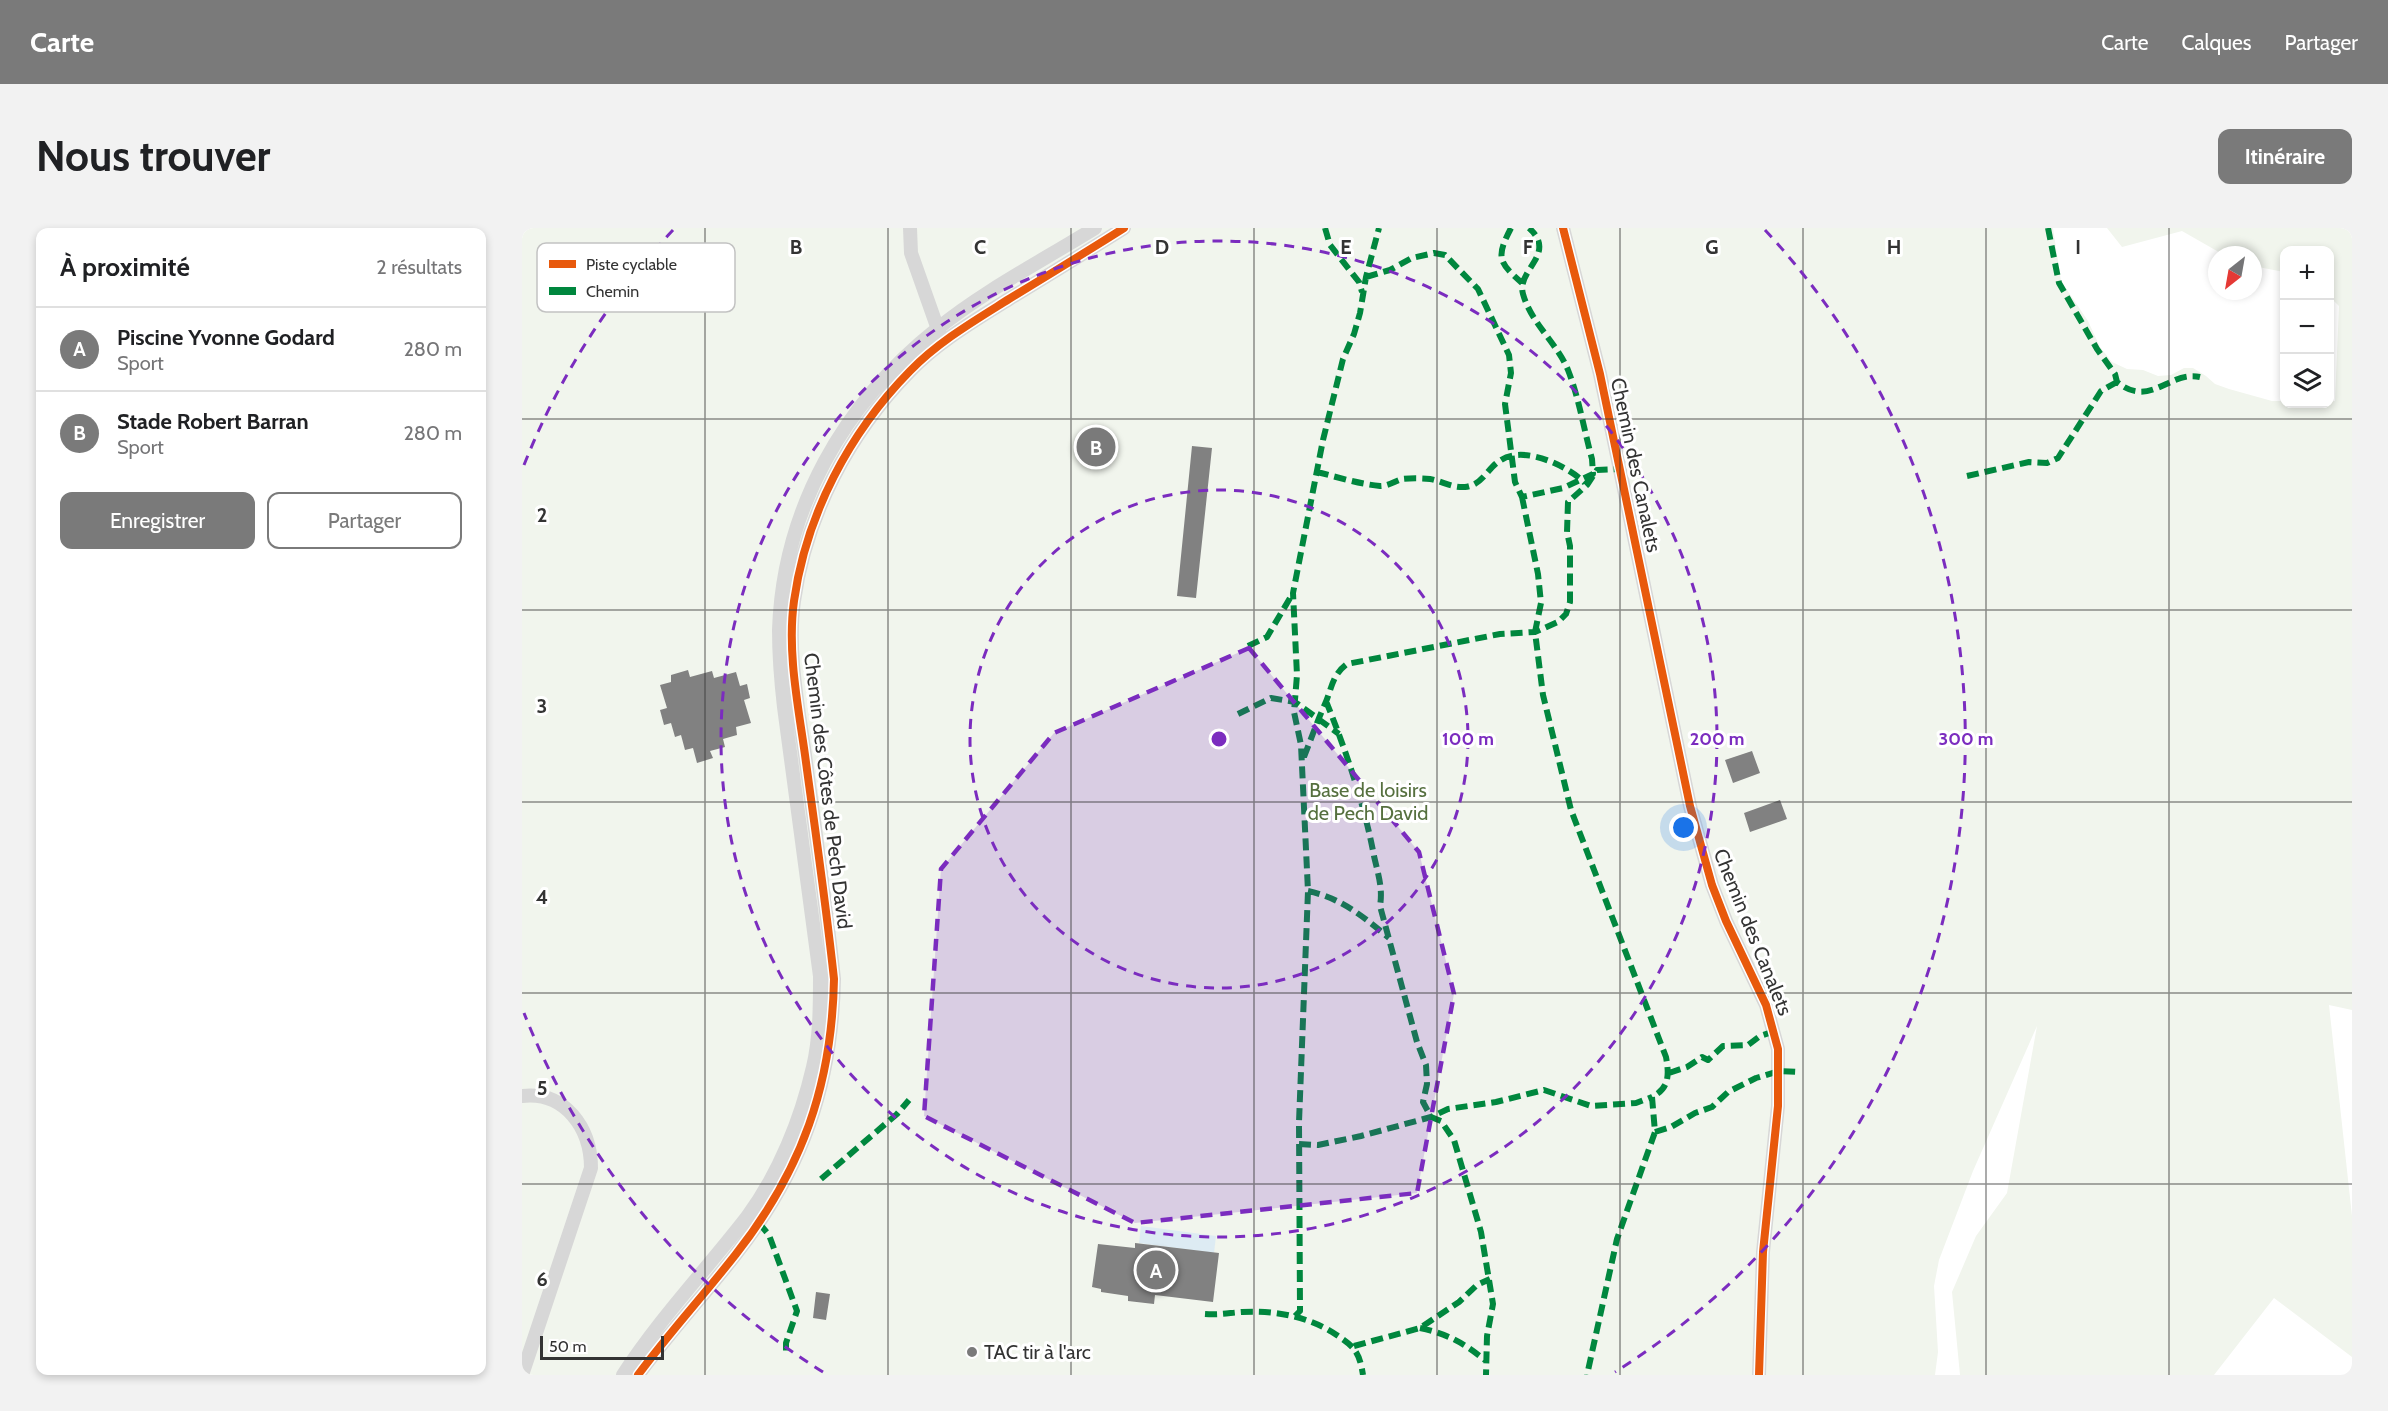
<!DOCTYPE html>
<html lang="fr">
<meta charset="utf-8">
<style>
body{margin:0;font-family:Cabin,sans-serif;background:#f2f2f2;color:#202124}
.controls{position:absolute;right:18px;top:18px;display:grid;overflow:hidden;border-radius:12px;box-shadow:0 3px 9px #0003}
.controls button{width:54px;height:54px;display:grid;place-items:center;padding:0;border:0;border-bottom:2px solid #e0e0e0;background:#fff;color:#202124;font:30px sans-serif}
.compass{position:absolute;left:1686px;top:18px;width:54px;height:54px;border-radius:50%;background:#fff;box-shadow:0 3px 9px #0003;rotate:211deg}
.scale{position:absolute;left:18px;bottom:15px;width:124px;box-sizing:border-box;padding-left:6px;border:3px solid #333;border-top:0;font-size:16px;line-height:21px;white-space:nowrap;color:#333;-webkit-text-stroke:4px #fff;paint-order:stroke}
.you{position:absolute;left:1162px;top:600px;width:21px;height:21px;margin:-15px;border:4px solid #fff;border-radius:50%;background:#1a73e8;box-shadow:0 0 0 9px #1a73e833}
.badge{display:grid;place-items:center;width:39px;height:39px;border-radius:50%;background:#7a7a7a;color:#fff;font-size:20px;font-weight:700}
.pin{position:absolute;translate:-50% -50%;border:3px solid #fff;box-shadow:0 2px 6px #0006}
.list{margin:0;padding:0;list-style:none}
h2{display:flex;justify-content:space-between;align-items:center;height:78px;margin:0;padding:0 24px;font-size:26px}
h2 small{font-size:20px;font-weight:400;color:#757577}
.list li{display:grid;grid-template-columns:39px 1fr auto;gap:18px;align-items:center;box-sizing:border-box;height:84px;padding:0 24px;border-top:2px solid #e0e0e0}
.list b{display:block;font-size:22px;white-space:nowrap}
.list p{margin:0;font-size:20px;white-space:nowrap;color:#757577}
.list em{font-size:20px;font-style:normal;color:#757577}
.actions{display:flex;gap:12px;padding:18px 24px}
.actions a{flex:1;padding:14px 0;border:2px solid #7a7a7a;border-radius:12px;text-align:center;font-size:21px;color:#7a7a7a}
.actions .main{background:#7a7a7a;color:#fff}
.icon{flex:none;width:33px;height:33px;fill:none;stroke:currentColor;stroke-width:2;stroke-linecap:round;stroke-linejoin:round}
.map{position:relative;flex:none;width:1830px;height:1147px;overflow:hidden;border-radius:12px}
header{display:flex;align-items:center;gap:36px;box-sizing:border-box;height:84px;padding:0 30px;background:#7a7a7a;color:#fff}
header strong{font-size:28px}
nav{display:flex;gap:33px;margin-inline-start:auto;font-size:21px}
.intro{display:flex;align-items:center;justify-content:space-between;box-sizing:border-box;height:144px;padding:0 36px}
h1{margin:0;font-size:42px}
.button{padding:15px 27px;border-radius:12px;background:#7a7a7a;color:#fff;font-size:21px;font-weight:700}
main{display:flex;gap:36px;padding:0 36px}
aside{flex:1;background:#fff;border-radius:12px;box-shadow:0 3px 9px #0003}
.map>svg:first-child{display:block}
.green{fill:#f1f5ed}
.water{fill:#ddebf3}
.building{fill:#818181}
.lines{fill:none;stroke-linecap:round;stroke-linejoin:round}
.minor{stroke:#d7d7d7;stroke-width:14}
.quiet{stroke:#00873e;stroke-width:6;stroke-dasharray:12 6;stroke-linecap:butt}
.cycleway-casing{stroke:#fff;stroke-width:11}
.cycleway{stroke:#e8590c;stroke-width:8}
.marked{fill:#7b2cbf;fill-opacity:0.2;stroke:#7b2cbf;stroke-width:4.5;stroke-dasharray:12 8;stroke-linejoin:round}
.grid{fill:none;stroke:#333;stroke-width:1.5;stroke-opacity:0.55}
.ring{fill:none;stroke:#7b2cbf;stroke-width:3;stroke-dasharray:10 8}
.poi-dot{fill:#7a7a7a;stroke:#fff;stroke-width:2}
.labels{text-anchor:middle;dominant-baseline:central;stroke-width:6;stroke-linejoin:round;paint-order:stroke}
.street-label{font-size:20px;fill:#333;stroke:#fff}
.park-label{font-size:20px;fill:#56703f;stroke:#fff}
.poi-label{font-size:20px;fill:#333;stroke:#fff;text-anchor:start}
.key{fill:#fff;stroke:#c2c2c2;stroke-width:1.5}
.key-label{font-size:16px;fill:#333}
.grid-label{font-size:20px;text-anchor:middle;font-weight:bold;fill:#333;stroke:#fff;stroke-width:6;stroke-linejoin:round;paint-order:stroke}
.centre{fill:#7b2cbf;stroke:#fff;stroke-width:3}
.ring-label{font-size:18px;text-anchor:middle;font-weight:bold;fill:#7b2cbf;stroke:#fff;stroke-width:6;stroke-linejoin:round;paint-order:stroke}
</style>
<header>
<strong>Carte</strong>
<nav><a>Carte</a><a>Calques</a><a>Partager</a></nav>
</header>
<div class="intro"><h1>Nous trouver</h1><a class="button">Itinéraire</a></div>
<main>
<aside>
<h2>À proximité<small>2 résultats</small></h2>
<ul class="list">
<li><span class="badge">A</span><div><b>Piscine Yvonne Godard</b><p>Sport</p></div><em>280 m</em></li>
<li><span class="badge">B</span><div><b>Stade Robert Barran</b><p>Sport</p></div><em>280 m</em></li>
</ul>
<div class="actions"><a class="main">Enregistrer</a><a>Partager</a></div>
</aside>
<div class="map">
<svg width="1830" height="1147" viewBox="0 0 1830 1147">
<rect width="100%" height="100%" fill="#fff"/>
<!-- green -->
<path class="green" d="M0,0H1531L1539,53L1566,93L1578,119L1590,134L1605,141L1621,142L1636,148L1649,147L1662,140H1671L1684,148L1693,156L1707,161L1750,173H1762V176H1808V173H1813L1817,78L1808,69V22H1762V44L1731,38V27H1702L1660,3L1600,19L1585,0H1830V782L1807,777L1830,988V1129L1752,1070L1692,1147H1438L1430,1064L1454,1008L1485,965L1515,798L1451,943L1417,1032L1412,1058L1416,1124L1413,1147H0Z"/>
<!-- water -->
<path class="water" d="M619,998L694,1008L692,1025L617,1015Z"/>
<!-- building -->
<path class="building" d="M670,218L690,220L674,370L655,368Z
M166,442L168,449L190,443L192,450L214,444L218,458L225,456L228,470L222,472L229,495L214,499L215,507L201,511L203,519L188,523L191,530L175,535L171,520L163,522L159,507L153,509L149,495L142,497L138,482L145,480L138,457L149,454V447Z
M1230,523L1238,545L1211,555L1203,532Z
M1258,572L1265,591L1228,604L1222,585Z
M613,1015L697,1025L691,1074L633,1067L632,1076L606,1073V1068L579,1064V1061L570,1059L576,1016L613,1020Z
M294,1064L308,1066L304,1092L291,1090Z"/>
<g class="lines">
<!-- minor -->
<path class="minor" d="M388,0L389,25L418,107
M1041,0L1078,146L1168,578L1190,657L1204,693L1244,777L1256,821V878L1241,1024L1237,1147
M0,868C43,863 69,900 69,940L0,1147
M101,1147C138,1090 184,1042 225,989C257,946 279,891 291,839C298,810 298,778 298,748L262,479C259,453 257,428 257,402C261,281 322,175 415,101C463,62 520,33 573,0
M116,1147C147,1105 182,1067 214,1026C280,942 310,857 312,751C304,676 293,601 283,527C276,477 265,423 272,373C284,287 327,205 388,143C416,114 452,93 487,71C525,48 564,24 602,0"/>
<!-- quiet -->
<path class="quiet" d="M803,0L808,17L837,54L840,64
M989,0C974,29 976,34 1000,55
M1526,0L1537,55L1575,121L1593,146L1595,154C1628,181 1648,142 1678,149
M844,49L868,42L890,30L912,25L923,27L956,61L987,127L989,145L983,176L993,254L1000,269L1041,260L1071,246L1070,231C1062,202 1057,170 1046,142C1035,115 1009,95 1001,66C994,42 1036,26 1007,0
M795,244C815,249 837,256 858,258C866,258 873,253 880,251C888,250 899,250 908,251C920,253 930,260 943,259C961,257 965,240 979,232C1002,217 1046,238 1063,255
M1445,248L1507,234L1525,235L1536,230L1579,163L1595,154
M1000,269L1016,346L1019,375L1013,404L1021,467L1049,582L1144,829C1147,846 1148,860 1130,869L1133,904L1095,1011L1065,1147
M726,418L745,409L771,365
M804,473C824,523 842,575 852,628C856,646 861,660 858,678L895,814L904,837L905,856L901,874L909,889L919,893L932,912L959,1004L971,1076L965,1108L964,1147
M716,486L749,470L773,474L817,506
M782,529C789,511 795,494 803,476C810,460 810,447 825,436L978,406L1013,404L1036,394L1044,386L1048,374V318L1045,304L1046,274L1065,257L1075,242L1098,241
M786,663C819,670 842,689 867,710
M1147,845L1165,839L1180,829L1186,832L1201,818L1226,817L1238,808L1253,803
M1133,904L1149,899L1173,885L1190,879L1206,864L1234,850L1257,843L1278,844
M777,916L796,917L839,908L909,889L926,881L974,874L1022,862L1069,878L1114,875L1130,869
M299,951L375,886L387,872
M237,995L247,1007L275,1083L264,1115V1125
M683,1086C698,1087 706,1085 720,1084C750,1082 784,1088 810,1104C831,1118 837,1121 841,1147
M773,1088L778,1083L777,894L786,663L779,517L772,484L775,447L771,365L801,212L821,131L832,106L838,85L844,49L857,0
M898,1100C926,1106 942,1115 964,1133
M832,1118L898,1100L937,1074L955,1057L968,1051"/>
<defs>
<path id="cycleway" d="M1041,0L1078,146L1168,578L1190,657L1204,693L1244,777L1256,821V878L1241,1024L1237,1147
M116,1147C147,1105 182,1067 214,1026C280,942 310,857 312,751C304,676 293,601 283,527C276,477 265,423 272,373C284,287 327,205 388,143C416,114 452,93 487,71C525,48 564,24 602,0"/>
</defs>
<!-- cycleway casing -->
<use href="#cycleway" class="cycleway-casing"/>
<!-- cycleway -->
<use href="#cycleway" class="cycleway"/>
</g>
<!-- marked area -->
<path class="marked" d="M727,420L897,624L932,766L895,965L613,995L402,888L419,641L532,505Z"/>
<!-- grid -->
<path class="grid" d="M183,0V1147M366,0V1147M549,0V1147M732,0V1147M915,0V1147M1098,0V1147M1281,0V1147M1464,0V1147M1647,0V1147M0,191H1830M0,382H1830M0,574H1830M0,765H1830M0,956H1830"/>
<!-- distance rings -->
<g class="ring">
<circle cx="697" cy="511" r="249"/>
<circle cx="697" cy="511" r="498"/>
<path d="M301 1144A747 747 0 0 1 2 785M2 237A747 747 0 0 1 151 2M1243 2A747 747 0 0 1 1093 1144"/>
</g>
<!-- markers -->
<circle class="poi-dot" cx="450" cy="1124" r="6"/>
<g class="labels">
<!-- street labels -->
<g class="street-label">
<text transform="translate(1114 237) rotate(78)">Chemin des Canalets</text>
<text transform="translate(306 563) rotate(83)">Chemin des Côtes de Pech David</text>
<text transform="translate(1231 704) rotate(68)">Chemin des Canalets</text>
</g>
<!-- park labels -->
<g class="park-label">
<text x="846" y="562">Base de loisirs<tspan x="846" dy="23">de Pech David</tspan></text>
</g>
<!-- poi labels -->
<g class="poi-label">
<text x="462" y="1124">TAC tir à l'arc</text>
</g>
</g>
<!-- legend -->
<rect x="15" y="15" width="198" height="69" rx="9" class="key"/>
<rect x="27" y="32" width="27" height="8" fill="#e8590c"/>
<rect x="27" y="59" width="27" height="8" fill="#00873e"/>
<g class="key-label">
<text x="64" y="42">Piste cyclable</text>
<text x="64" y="69">Chemin</text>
</g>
<g class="grid-label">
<text x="274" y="26">B</text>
<text x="458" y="26">C</text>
<text x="640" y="26">D</text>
<text x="824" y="26">E</text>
<text x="1006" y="26">F</text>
<text x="1190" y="26">G</text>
<text x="1372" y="26">H</text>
<text x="1556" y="26">I</text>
<text x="20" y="294">2</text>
<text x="20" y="485">3</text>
<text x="20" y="676">4</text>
<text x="20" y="867">5</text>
<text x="20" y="1058">6</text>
</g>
<circle cx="697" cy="511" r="9" class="centre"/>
<g class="ring-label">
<text x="946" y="517">100 m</text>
<text x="1195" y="517">200 m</text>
<text x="1444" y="517">300 m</text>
</g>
</svg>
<div class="controls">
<button>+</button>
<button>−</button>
<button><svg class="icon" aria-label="layers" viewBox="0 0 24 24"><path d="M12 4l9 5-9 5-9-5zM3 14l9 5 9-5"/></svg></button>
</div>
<svg class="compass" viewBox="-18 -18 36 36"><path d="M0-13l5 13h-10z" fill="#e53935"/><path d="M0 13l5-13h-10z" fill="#757577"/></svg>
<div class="scale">50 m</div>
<div class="you"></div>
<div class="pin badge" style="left:634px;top:1042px">A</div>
<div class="pin badge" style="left:574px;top:219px">B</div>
</div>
</main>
